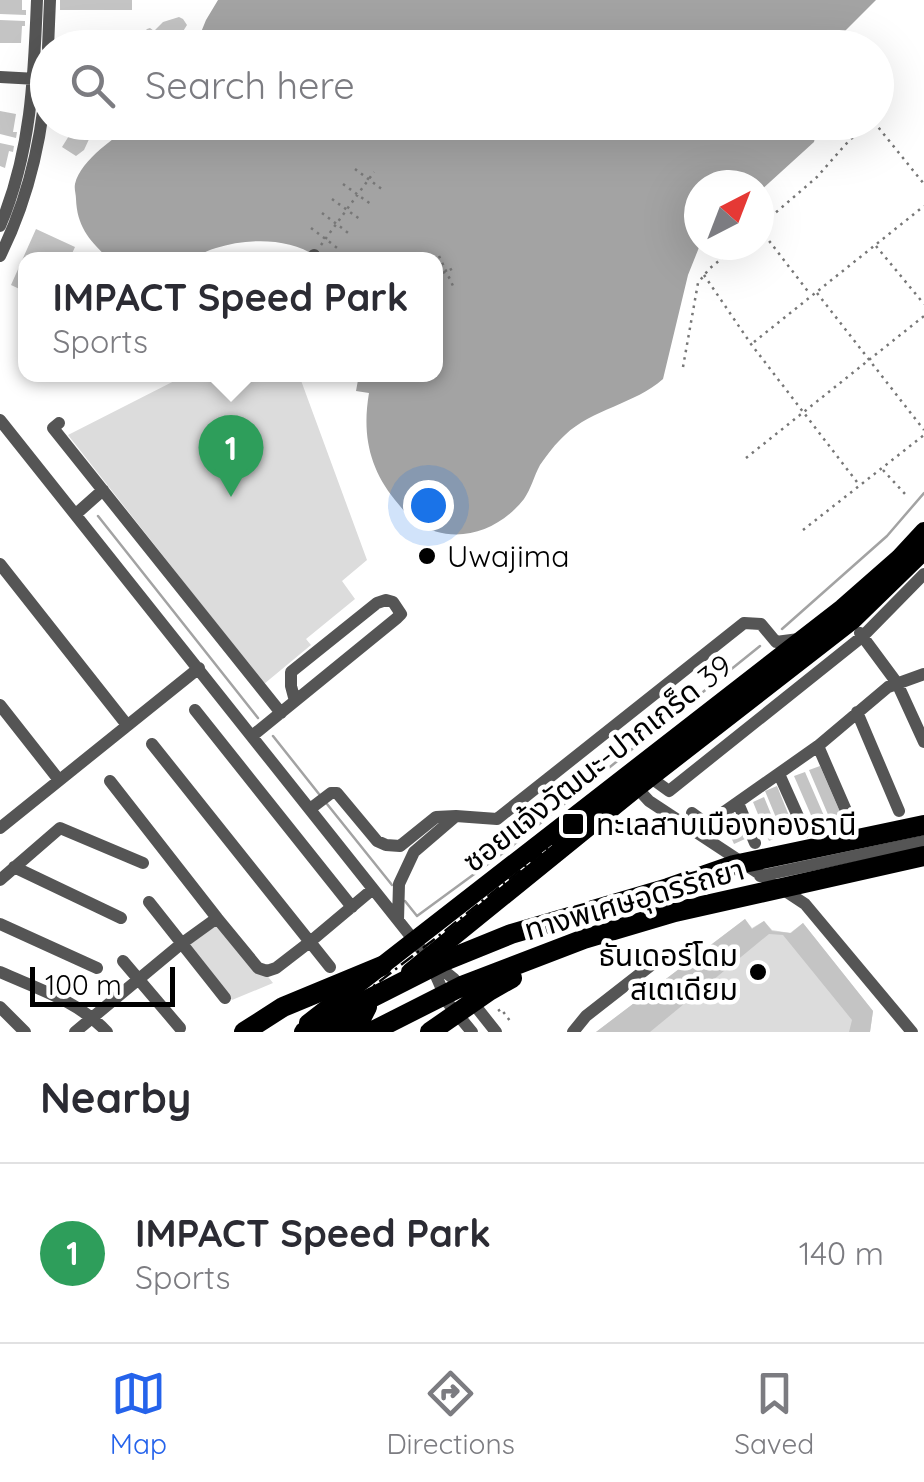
<!DOCTYPE html>
<meta charset="utf-8">
<style>
body{margin:0;font-family:Quicksand,"Noto Sans Thai",sans-serif;background:#f2f2f3;color:#2b2b33}
.compass{position:absolute;left:684px;top:170px;width:90px;height:90px;border-radius:50%;background:#fff;box-shadow:0 10px 40px #0002;rotate:42deg}
.scale{position:absolute;left:30px;bottom:25px;width:145px;box-sizing:border-box;padding-left:10px;border:5px solid #000;border-top:0;font-size:28px;line-height:35px;white-space:nowrap;color:#000;-webkit-text-stroke:8px #fff;paint-order:stroke}
.you{position:absolute;left:428px;top:505px;width:35px;height:35px;margin:-25px;border:8px solid #fff;border-radius:50%;background:#1a73e8;box-shadow:0 0 0 15px #1a73e833}
.badge{display:grid;place-items:center;width:65px;height:65px;border-radius:50%;background:#2563eb;color:#fff;font-size:32px;font-weight:700}
.pin{position:absolute;translate:-50% -82px;filter:drop-shadow(0 2px 5px #0008)}
.pin::after{content:'';position:absolute;top:52px;width:35px;height:30px;background:inherit;clip-path:polygon(0 0,100% 0,50% 100%)}
.popup{position:absolute;left:18px;top:252px;width:425px;height:130px;box-sizing:border-box;display:grid;place-content:center;border-radius:20px;background:#fff;filter:drop-shadow(0 2px 8px #0005);font-size:32px;white-space:nowrap;color:#7c7c81}
.popup b{font-size:38px;color:#2b2b33}
.popup::after{content:'';position:absolute;left:50%;top:100%;margin-left:-20px;border:20px solid transparent;border-top-color:#fff}
.list{margin:0;padding:0;list-style:none}
h2{display:flex;justify-content:space-between;align-items:center;height:130px;margin:0;padding:0 40px;font-size:42px}
h2 small{font-size:32px;font-weight:400;color:#7c7c81}
.list li{display:grid;grid-template-columns:65px 1fr auto;gap:30px;align-items:center;box-sizing:border-box;height:180px;padding:0 40px;border-top:2px solid #e1e1e2}
.list b{display:block;font-size:38px;white-space:nowrap}
.list p{margin:0;font-size:32px;white-space:nowrap;color:#7c7c81}
.list em{font-size:32px;font-style:normal;color:#7c7c81}
.icon{flex:none;width:55px;height:55px;fill:none;stroke:currentColor;stroke-width:2;stroke-linecap:round;stroke-linejoin:round}
.map{position:relative;flex:none;width:924px;height:1032px;overflow:hidden}
.search{position:absolute;background:#fff;box-shadow:0 10px 40px #0002;left:30px;right:30px;top:30px;height:110px;display:flex;align-items:center;gap:25px;box-sizing:border-box;padding:0 35px;border-radius:55px;color:#7c7c81;font-size:38px}
.sheet{height:310px;background:#fff}
nav{display:flex;justify-content:space-around;align-items:center;box-sizing:border-box;height:140px;border-top:2px solid #e1e1e2;background:#fff;font-size:28px;color:#7c7c81}
nav a{display:grid;justify-items:center;gap:5px}
nav .on{color:#2563eb}
.map>svg:first-child{display:block}
.green{fill:#dcdcdc}
.water{fill:#a3a3a3}
.lines{fill:none;stroke-linecap:round;stroke-linejoin:round}
.stream{stroke:#a3a3a3;stroke-width:2.5}
.building{fill:#c4c4c4}
.path{stroke:#777;stroke-width:2.5;stroke-dasharray:2.5 5;stroke-linecap:butt}
.minor{stroke:#555;stroke-width:12}
.major{stroke:#000;stroke-width:18}
.highway{stroke:#000;stroke-width:20}
.rail{stroke:#000;stroke-width:2.5;stroke-dasharray:15 5 2.5 5;stroke-linecap:butt}
.poi-dot{fill:#000;stroke:#fff;stroke-width:4}
.labels{text-anchor:middle;dominant-baseline:central;stroke-width:9;stroke-linejoin:round;paint-order:stroke}
.poi-label{font-size:30px;fill:#000;stroke:#fff;text-anchor:start}
.street-label{font-size:30px;fill:#000;stroke:#fff}
</style>
<div class="map">
<svg width="924" height="1032" viewBox="0 0 924 1032">
<rect width="100%" height="100%" fill="#fff"/>
<!-- green -->
<path class="green" d="M186,375H299L367,560L342,581L355,599L306,639L311,645L264,684L68,435Z
M745,919L752,928L764,921L772,930L790,933L803,923L873,1011L870,1032H596Z
M223,920L273,983L232,1000L188,946Z"/>
<!-- water -->
<path class="water" d="M218,0H876L829,47H195L206,20Z
M136,123H818L814,142L759,192V185H699L700,245L688,275L663,379C635,404 592,409 565,435C556,443 547,455 540,465C534,476 531,489 524,499C498,532 453,547 416,522C408,517 401,507 395,500C369,468 362,434 369,393L356,391L358,380L372,381L374,375L436,374V260L320,259C292,237 248,238 216,248C206,250 197,258 187,259C166,263 132,259 109,259C90,241 77,227 76,199C76,194 74,189 75,184C81,159 117,136 136,123Z"/>
<g class="lines">
<!-- stream -->
<path class="stream" d="M98,516L258,718
M782,629L887,536L924,493
M273,736L319,794
M327,804L392,885
M405,901L417,916L507,850L760,646"/>
</g>
<!-- building -->
<path class="building" d="M0,0H22V10H26V15L0,14Z
M60,0H132V10H60Z
M179,17L183,19L187,25L180,36L182,40L177,47L174,48L164,41L155,48H129L147,29L150,28L154,31L163,22Z
M0,20L25,21V26H22L21,43H0Z
M0,111L16,114L13,132H17L16,138L0,134Z
M73,122H97L84,150L76,156L62,147L72,131L70,128Z
M0,143L14,146L13,152L9,151L5,168L0,166Z
M36,229L75,247L69,260H26V292L11,285Z
M820,766L843,819L832,824L809,770Z
M805,772L828,825L817,829L794,776Z
M777,786L796,833L784,837L765,791Z
M764,797L780,836L769,841L765,832L761,834L758,825L762,824L753,802Z
M734,813L745,839L734,844L730,835L726,837L722,828L727,826L723,818Z
M745,919L752,929L764,921L772,931L791,933L803,923L873,1011L870,1032H849L852,1020L783,935L769,934L650,1032H596Z"/>
<g class="lines">
<!-- path -->
<path class="path" d="M874,122L924,184
M355,169L383,190
M343,184L372,205
M332,199L361,220
M322,213L351,235
M759,227L817,177L845,145L868,122
M311,228L340,250
M760,229L810,294
M321,245L374,172
M876,246L924,304
M439,256L454,288
M704,275L751,344L860,486
M436,276L454,268
M817,293L924,430
M436,294L437,296
M754,342L924,206
M683,367L698,283L709,269L738,245
M746,458L924,316
M883,470L905,494
M803,530L924,435
M498,1011L501,1009L510,1021"/>
<!-- minor -->
<path class="minor" d="M48,48L50,0
M0,77L37,79
M0,226C31,153 34,78 37,0
M0,256C31,194 45,125 48,56
M311,260L314,255
M0,420L428,958L454,979L496,1032
M59,423L53,428L281,713
M76,514L103,490
M0,564L127,725
M860,633L897,683L924,742
M0,705L59,780
M195,710L352,907
M857,712L899,811
M252,736L397,618L401,614L393,602L386,600L377,603L291,672V686L295,701
M152,744L330,967
M818,746L851,822
M779,774L805,832
M651,778L669,791L863,636L924,574
M110,781L217,918
M637,788L649,801L805,904L912,1032
M738,803L755,843
M310,809L331,793H337L377,841L386,845L400,846L436,817L456,816
M692,813L707,824L818,746L888,687L924,674
M0,828L199,668
M14,867L121,918
M760,876L924,841
M0,880L60,828L143,863
M149,902L225,998
M398,920L399,884L414,852L456,816L497,819L744,623L761,624L776,642L799,639
M0,924L97,968
M123,961L180,1028
M430,962L448,1003L472,1032
M0,972C38,989 78,1001 107,1032
M0,1007L25,1032
M75,1032L181,944L217,918L258,968L267,971L276,968L311,941L373,889
M573,1032L586,1016L659,959"/>
<!-- major -->
<path class="major" d="M410,972L637,788L852,621L924,551
M308,1023L842,608L899,558L924,531
M334,1032L367,1008"/>
<!-- highway -->
<path class="highway" d="M244,1032L283,1007L382,966
M304,1032L442,962L511,934L668,888L734,865L924,825
M354,1032L367,1007
M371,1032L464,985L584,939L675,912L924,856
M430,1032L489,991L512,978"/>
<!-- rail -->
<path class="rail" d="M314,1032L445,931L647,768"/>
</g>
<!-- markers -->
<g class="poi-dot">
<circle cx="427" cy="556" r="10"/>
<rect x="561" y="812" width="24" height="24" rx="5"/>
<circle cx="758" cy="972" r="10"/>
</g>
<g class="labels">
<!-- poi labels -->
<g class="poi-label">
<text x="447" y="556">Uwajima</text>
<text x="596" y="824">ทะเลสาบเมืองทองธานี</text>
<text x="738" y="955" text-anchor="end">ธันเดอร์โดม<tspan x="738" dy="34">สเตเดียม</tspan></text>
</g>
<!-- street labels -->
<g class="street-label">
<text transform="translate(597 763) rotate(-38)">ซอยแจ้งวัฒนะ-ปากเกร็ด 39</text>
<text transform="translate(634 899) rotate(-16)">ทางพิเศษอุดรรัถยา</text>
</g>
</g>
</svg>
<svg class="compass" viewBox="-18 -18 36 36"><path d="M0-13l5 13h-10z" fill="#e53935"/><path d="M0 13l5-13h-10z" fill="#7c7c81"/></svg>
<div class="scale">100 m</div>
<div class="you"></div>
<div class="pin badge" style="left:231px;top:497px;background:#2e9e5b">1</div>
<div class="popup"><b>IMPACT Speed Park</b>Sports</div>
<div class="search"><svg class="icon" aria-label="search" viewBox="0 0 24 24"><circle cx="10" cy="10" r="6"/><path d="M15 15l6 6"/></svg>Search here</div>
</div>
<section class="sheet">
<h2>Nearby<small></small></h2>
<ul class="list">
<li><span class="badge" style="background:#2e9e5b">1</span><div><b>IMPACT Speed Park</b><p>Sports</p></div><em>140 m</em></li>
</ul>
</section>
<nav>
<a class="on"><svg class="icon" aria-label="map" viewBox="0 0 24 24"><path d="M3 6l6-2 6 2 6-2v14l-6 2-6-2-6 2zM9 4v14M15 6v14"/></svg>Map</a>
<a><svg class="icon" aria-label="directions" viewBox="0 0 24 24"><path d="M12 3l9 9-9 9-9-9zM9 14v-3h6M13 9l2 2-2 2"/></svg>Directions</a>
<a><svg class="icon" aria-label="saved" viewBox="0 0 24 24"><path d="M7 4h10v16l-5-4-5 4z"/></svg>Saved</a>
</nav>
